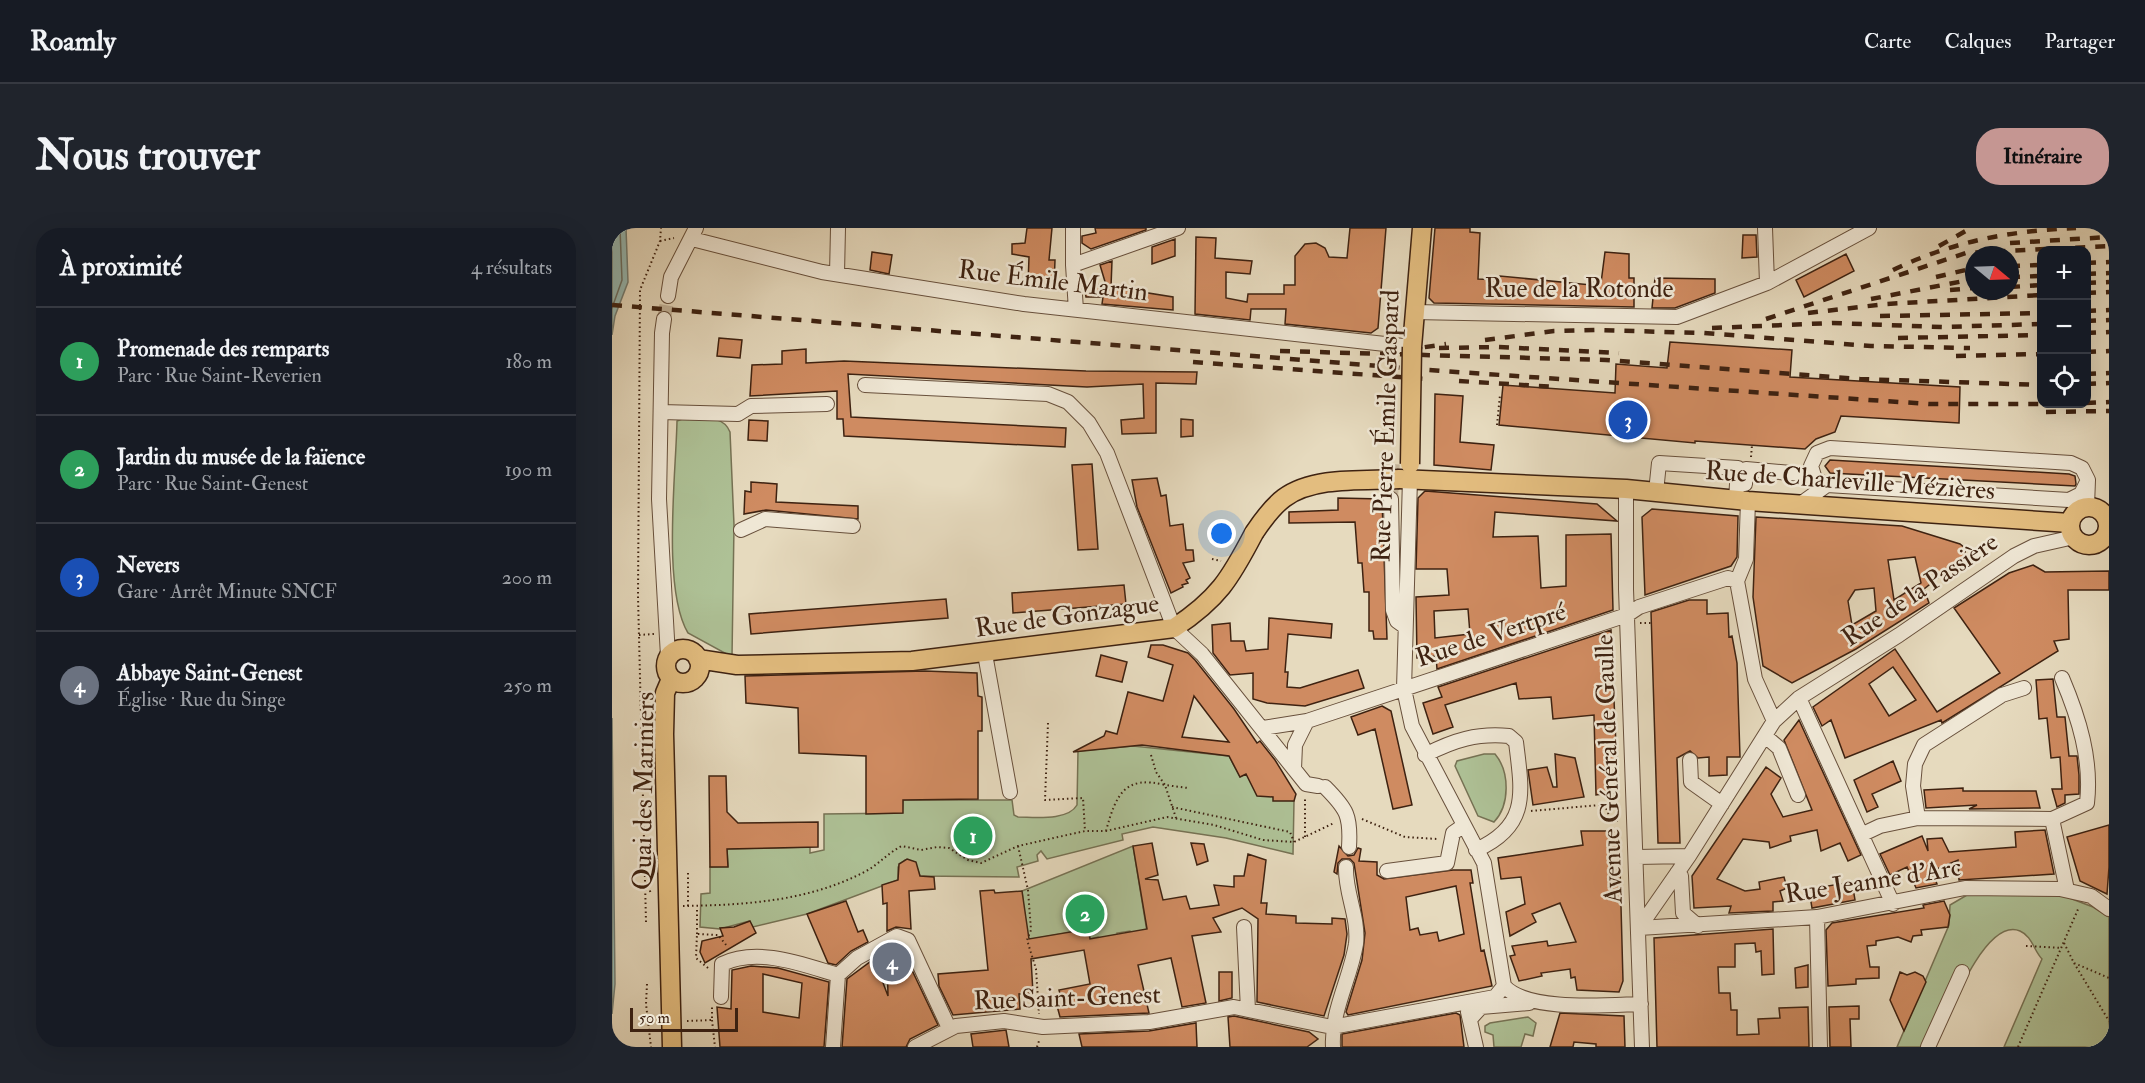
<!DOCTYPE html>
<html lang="fr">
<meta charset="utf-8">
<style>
body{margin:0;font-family:"IM FELL Double Pica",serif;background:#20242c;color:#f1f3f6}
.controls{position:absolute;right:18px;top:18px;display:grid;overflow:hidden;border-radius:12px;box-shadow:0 6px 24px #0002}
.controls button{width:54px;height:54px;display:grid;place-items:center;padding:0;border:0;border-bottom:2px solid #363941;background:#171b24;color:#f1f3f6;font:30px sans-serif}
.compass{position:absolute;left:1353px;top:18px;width:54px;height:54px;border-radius:50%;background:#171b24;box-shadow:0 6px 24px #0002;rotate:109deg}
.scale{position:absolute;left:18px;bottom:15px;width:108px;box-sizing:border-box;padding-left:6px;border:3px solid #3e2211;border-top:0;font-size:16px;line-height:21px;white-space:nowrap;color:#3e2211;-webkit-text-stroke:4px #efe7d5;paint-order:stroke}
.you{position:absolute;left:610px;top:306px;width:21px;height:21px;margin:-15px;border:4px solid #fff;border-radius:50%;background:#1a73e8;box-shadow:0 0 0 9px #1a73e833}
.badge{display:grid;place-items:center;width:39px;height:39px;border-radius:50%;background:#c59692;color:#fff;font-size:20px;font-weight:700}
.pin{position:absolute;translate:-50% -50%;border:3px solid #fff;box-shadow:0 2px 6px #0006}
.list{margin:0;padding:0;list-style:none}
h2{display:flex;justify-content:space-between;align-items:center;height:78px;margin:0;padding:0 24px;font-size:26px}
h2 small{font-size:20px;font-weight:400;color:#9ea1a6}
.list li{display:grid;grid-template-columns:39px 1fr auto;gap:18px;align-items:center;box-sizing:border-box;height:108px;padding:0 24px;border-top:2px solid #363941}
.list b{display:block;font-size:22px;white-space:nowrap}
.list p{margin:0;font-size:20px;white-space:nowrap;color:#9ea1a6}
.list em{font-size:20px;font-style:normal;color:#9ea1a6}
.icon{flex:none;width:33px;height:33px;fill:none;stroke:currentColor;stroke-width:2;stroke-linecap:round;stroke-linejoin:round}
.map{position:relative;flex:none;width:1497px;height:819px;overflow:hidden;border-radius:24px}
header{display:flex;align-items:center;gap:36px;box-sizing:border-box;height:84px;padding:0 30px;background:#171b24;border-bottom:2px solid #363941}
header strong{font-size:28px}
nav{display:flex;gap:33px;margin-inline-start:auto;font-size:21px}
.intro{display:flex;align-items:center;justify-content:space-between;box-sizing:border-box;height:144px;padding:0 36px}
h1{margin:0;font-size:42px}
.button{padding:15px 27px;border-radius:24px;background:#c59692;color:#111;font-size:21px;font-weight:700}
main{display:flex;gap:36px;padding:0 36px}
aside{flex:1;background:#171b24;border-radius:24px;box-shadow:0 6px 24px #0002}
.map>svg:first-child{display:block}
.green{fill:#aec196;stroke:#767254;stroke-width:1.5}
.water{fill:#96bab4;stroke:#737d73;stroke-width:1.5}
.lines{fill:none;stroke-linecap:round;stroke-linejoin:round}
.shore{stroke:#6a6e62;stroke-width:1.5}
.building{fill:#cf8b61;stroke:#3e2211;stroke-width:1.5;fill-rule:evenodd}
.minor-tunnel{stroke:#c4b59b;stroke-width:14;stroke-dasharray:14 7;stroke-linecap:butt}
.minor-casing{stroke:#68503c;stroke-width:16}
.major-casing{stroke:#3e2211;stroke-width:21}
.path{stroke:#3e2211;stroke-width:2;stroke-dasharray:1.5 3;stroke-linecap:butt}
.minor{stroke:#efe7d5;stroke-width:14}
.major{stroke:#e3bd7f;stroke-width:18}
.rail{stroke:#3e2211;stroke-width:4.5;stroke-dasharray:10 10;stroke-linecap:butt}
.major-bridge-casing{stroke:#3e2211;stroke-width:21;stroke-linecap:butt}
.major-bridge{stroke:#e3bd7f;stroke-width:18}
.labels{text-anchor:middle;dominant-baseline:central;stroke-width:5;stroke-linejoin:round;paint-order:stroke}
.street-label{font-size:26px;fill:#3e2211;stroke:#efe7d5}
</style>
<header>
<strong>Roamly</strong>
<nav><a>Carte</a><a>Calques</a><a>Partager</a></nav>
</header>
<div class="intro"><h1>Nous trouver</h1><a class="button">Itinéraire</a></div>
<main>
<aside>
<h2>À proximité<small>4 résultats</small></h2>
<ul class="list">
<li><span class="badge" style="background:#2e9e5b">1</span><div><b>Promenade des remparts</b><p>Parc · Rue Saint-Reverien</p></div><em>180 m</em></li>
<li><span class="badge" style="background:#2e9e5b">2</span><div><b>Jardin du musée de la faïence</b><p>Parc · Rue Saint-Genest</p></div><em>190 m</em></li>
<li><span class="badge" style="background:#1a4fb4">3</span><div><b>Nevers</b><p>Gare · Arrêt Minute SNCF</p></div><em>200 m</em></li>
<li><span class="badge" style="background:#6b7280">4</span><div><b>Abbaye Saint-Genest</b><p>Église · Rue du Singe</p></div><em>250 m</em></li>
</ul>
</aside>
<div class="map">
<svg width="1497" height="819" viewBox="0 0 1497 819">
<rect width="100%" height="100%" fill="#e6dabe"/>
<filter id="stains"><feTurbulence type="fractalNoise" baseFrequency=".00333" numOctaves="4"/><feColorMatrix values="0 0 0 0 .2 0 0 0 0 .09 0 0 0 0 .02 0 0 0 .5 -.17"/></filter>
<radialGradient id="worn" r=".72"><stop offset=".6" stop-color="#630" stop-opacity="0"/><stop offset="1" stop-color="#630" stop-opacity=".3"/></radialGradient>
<!-- green -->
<path class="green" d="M73,190C90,191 111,186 118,204L122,297L120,429L76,405C50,361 64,246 65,193Z
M521,518L617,528L628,549L634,546L661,569L682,573L681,626L614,610L541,599L510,606L511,612L435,631L429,623L425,627L426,633L405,639L407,649L308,648L303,634L293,632L286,639V652L195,686L141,699L137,693L108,701L88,699L89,666L98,665V639L116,638L115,621L198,619V625L212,622V586L290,585L291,572H400L402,587L406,589C423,589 456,593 465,577L466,523Z
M872,526H883C898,544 898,577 882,594L866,588L843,538L845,533Z
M521,618L535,704L520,708L518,703L505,705L508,721L486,709L478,711L476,701L415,712L410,663Z
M1447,666L1481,679L1497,689V819H1392L1430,731C1422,723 1420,708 1408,703C1372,688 1334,794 1322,819H1285L1337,697L1338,677L1355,667Z
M916,789L924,795L921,808L913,806L909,819H882L881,807L873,804V798L878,795Z"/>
<!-- water -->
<path class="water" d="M0,0H14L16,54L3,88L0,107Z
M0,490L3,756L0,786Z"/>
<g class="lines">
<!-- shore -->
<path class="shore" d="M0,80L10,52L8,0"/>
</g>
<!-- building -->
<path class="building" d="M415,0H440L437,32H443L442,59L416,57L417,29L400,26V16L413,15Z
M483,0H534V2L479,21L470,15V8L484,5Z
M738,0H774L766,100L759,105L673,96L674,81H639L638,92L583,86L584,9L604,10L603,30L640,33L638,46L614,44V70L635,74L636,66H672V57H683V28L693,16L704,15L713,20L717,29L735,30Z
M823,0H858V4L868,5L866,51L887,52L888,48L979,57V54L989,55L993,24L1017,26V50H1022V79L822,75L817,70Z
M1131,7H1144L1145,29L1130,30Z
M563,11V28L540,36V19Z
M260,24L280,27L277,46L258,42Z
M1234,26L1242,43L1192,69L1184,52Z
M500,33L499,59L561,69V82L490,76L491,69H474L472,56L494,57L488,37Z
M1043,50L1103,51V65L1063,80H1040Z
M107,110L130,112L128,130L105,128Z
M1058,114L1180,122L1178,149L1348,159L1347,195L1229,188L1223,204L1204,211L1193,221L1083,213V215L887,197L891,157L1003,165L1004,136L1055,140Z
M194,121V135L232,133L474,143L585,144L584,156L544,155V205L510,206L509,192L532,190L531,156L475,159L236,146L239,189L454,200L453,219L232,208L231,191H225V163L138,168L140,137L170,136V123Z
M823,166L851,168L848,214L882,217L879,242L822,237Z
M569,191L581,192V208L569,209Z
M137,192L156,193L155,213L136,212Z
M1218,232L1457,246L1463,248L1464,256L1463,258L1218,245L1213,238Z
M480,236L486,321L466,322L460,237Z
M545,250L549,268L554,267L558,298L571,296L574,322H581L582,333L571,335L578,350L574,352L576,355L570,357L571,359L559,365L525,279L520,252Z
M139,254L165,256L164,274L246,278V291L154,282L132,286L133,263L139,264Z
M813,263L985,276L1005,293L883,284L881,309L926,308L929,360L954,358V307L999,306L1001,382L825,441L824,428L805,430L804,369L837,367L835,341H804L806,270ZM856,381L858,406L823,410L822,383Z
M726,270L770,271L775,411H762L761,403H757V364H752L750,335H746L743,294L677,295V284L726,282Z
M1040,281L1126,288L1125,329L1119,338L1033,367L1030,289Z
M1144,289L1290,298L1348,316L1353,320V329L1312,361L1317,375L1244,421L1180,455L1151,438L1141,369ZM1303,329L1309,355L1282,372L1276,332ZM1262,360L1264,383L1240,397L1236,373L1243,362Z
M1421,337L1433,344L1497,343V362H1456L1457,411L1442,413L1446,423L1330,495L1329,492L1233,530L1219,492L1210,498L1201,479L1283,421L1325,484L1388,445L1342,380L1397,345ZM1281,439L1304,472L1277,488L1257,456Z
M512,357L514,376L401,385L400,365Z
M334,371L336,390L139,406L137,386Z
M1077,372H1095V386L1116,385L1117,409L1120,408L1125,435L1128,529H1115V547L1097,548V529L1086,530L1078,523L1065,530L1068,615H1046L1039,384Z
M657,390L720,396L719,410L676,406L673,444H676L675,459L688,460L746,442L752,460L693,478L655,475L641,471V445L618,447L601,425L600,397L618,395L619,413H632L634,423L656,421Z
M999,402L1006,564L984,567L982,487L941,491L939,469L907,471L904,455L833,477L841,499L821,506L811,475L830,469L826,459Z
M539,417H551L576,425L583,432L622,481L645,515L648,513L663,532L684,566L682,573H661V569L645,568L634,546L628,549L617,528L530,517L461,524L492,508L494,503L505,506L516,464L551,473L561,437L536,429ZM582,468L617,514L570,509Z
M489,427L515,434L510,454L484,448Z
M313,443L365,445L366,468L370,469V503H366V571L291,572V585L254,586V528L187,525L186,480L134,475L133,448Z
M1441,451L1445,489H1453L1457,528H1465L1467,547V566L1453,567V575L1445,579L1440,561H1450L1448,529L1439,530L1435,490L1427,491L1424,452Z
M770,478L779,483L800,577L781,581L763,501L746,507L739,489Z
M1187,492L1249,627L1236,633L1228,615L1209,623L1205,602L1178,608L1179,613L1158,620L1157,614L1131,611L1105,651L1133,663L1148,661L1147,654L1172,649L1175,660L1168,663L1171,673L1161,674V683L1117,685L1119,678L1082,680L1080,648L1154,539L1169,550L1159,566L1171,589L1200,582L1172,512Z
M943,526L963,530L972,569L921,577L916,542L935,539L941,559H945Z
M1281,533L1289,553L1260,566L1266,579L1255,584L1242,552Z
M97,548H114L115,584L126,595L206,594V619L115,621L116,639H98Z
M1351,560V563H1424L1428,580L1357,581L1365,577L1314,580L1312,562Z
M1497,597V639L1495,666L1468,653L1455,609Z
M1433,602L1442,646L1347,652L1346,632L1320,643L1325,656L1304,660L1295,639L1278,647L1268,626L1310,608L1316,623L1315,611L1330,610L1337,624L1404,619L1403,604Z
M969,603H1007L1011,753L1007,764L965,762L963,749L959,750L958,741L929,745L930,748L907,753L898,728L903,727L900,718L935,713L936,718L964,714L948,675L920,686L924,694L898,708L894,684L913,676L909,649L889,651L886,630L971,617Z
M540,615L546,647L533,651L546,652L551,672L574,668L578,681L607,677L602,657L622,659V648H632L636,626L654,632L649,675H655L654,686L684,688V695L720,696V690L733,691L735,706L732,727L712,788L645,774L646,691L630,680L601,690L609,704L580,708L594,775L570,779L559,730L526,737L537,785L448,789L444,774L450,773L447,762L478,756L472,722L419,731L421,765L407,766L408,781L341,787L327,758L326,746L376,742L368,663L382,662L383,665L410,663L417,711L476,701L478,711L535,701L521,618Z
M579,615L592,616L596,633L585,637Z
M727,618L736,628L742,627L746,620L749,621L747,633L765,634V647L772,651L841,642H859L861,655H858L869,723L872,722L880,758L736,787L734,784L750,732L753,705L742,635L738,631H730L726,635L725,646L722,644ZM844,658L852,706L827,713L825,704L808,707L806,700L798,702L794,669Z
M295,631L304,634L308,648L322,649L323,661L297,663L299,701L284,699L275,703V675L271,676L270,657L286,652L287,636Z
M1240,654L1243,672L1200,680L1197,661Z
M234,673L246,704L251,702L256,714L239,723L224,737L216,735L195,686Z
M1332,673L1338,687L1336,699L1309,702L1310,707L1301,708L1299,714L1286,709L1264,713V717L1255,718L1258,739H1267V750L1244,751V756L1216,758L1214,702L1220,695L1312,680L1311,677Z
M138,693L144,705L93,735L88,724L90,713L111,708L108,700L122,699Z
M1161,701L1162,746L1150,747L1149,723L1144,724L1143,715L1123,716V739H1106L1107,765H1118L1119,782H1125V807L1147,806L1146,791L1168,790L1167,780L1196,779L1197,819H1045L1042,710Z
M286,718L289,719L326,797L298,811L294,819H230L235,751L262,731L276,768L275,724Z
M1196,737V759L1184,760L1183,740Z
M139,738L166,740L217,754L212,819H108L105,779L119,781L120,742ZM151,746L190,755L187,790L151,784Z
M607,744H620V770L607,773Z
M1288,744L1295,747L1303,744L1311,748L1314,754L1292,803L1278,772Z
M1247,778V791H1238L1239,819H1218L1217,779Z
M844,785L848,787L852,819H730V806Z
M948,785L1012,788L1013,819H984V816L962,814L961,819H938Z
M622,788L697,804L706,811L695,819H618L616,789Z
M584,795L585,819H470L467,806L537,803Z
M394,802L397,819H361L359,806Z"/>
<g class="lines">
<!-- minor-tunnel -->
<path class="minor-tunnel" d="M52,91L56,68
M779,271L781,232"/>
<defs>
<path id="minor" d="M461,0V37
M1153,0L1155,55
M80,11L210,44L412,76L800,119
M225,46L226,0
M56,68L59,49L84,0
M464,82L461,37L566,0
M802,84L1065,89L1155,55L1257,0
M52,91L50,105L47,271L56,428
M253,157L436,166L456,174L477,195L495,225L562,400L590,426L694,556L706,558
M49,184L126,186L139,178L215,176
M798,251L792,461L800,498L872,635L892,758
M1133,256L1134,241L1201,247
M1014,261V361L1030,819
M1044,264L1047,235L1126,240L1124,272
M779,271L781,382L785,393L792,398
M1187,277L1215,257
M1475,278L1476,252L1470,240L1459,235L1218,220L1205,225L1199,238L1203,251L1215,257L1457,272L1469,266L1476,252
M129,302L153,291L241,298
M1125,353L1143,451L1162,493
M1125,353L1134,331L1136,273
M373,426L398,564
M1187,470L1281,676
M651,500L695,493L1015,387L1027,379L1116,350L1125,353
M1153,508L1167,520L1186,567
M813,527C842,512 865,505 897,508L904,514C910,564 918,598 864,622
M1078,532L1079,554L1110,576
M682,541L683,517L695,493
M713,559C735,581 739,588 737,619
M1306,590L1301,558L1303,536L1312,517L1390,467L1412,460
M1440,591L1455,662
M1251,606L1268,598L1306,590L1440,591L1475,575C1480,532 1467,490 1450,450
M1025,629L1077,628
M775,643L835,635L841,605L851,598
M1065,645L1069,648L1071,685L1086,698
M1205,689L1208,819
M632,699L636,782
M1027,700L1077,628L1162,493L1187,470L1287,407L1402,328L1422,318L1462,309
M1027,700L1205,689L1353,660L1448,661L1479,668L1497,681
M892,758C915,784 994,777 1029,776
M109,769L110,736C146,719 189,736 226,747
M856,784L864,819
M859,790L869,779L917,775
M221,819L226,747L245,730L285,708L296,712L337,800
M303,819L344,798L392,793L431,799L537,794L622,779L720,799L883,769L892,758
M721,819C719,783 738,752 744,716C747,689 733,665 734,639
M1316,819L1350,744"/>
<path id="major" d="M800,119L810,0
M787,251L1014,261L1136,273L1458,295
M1458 298a19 19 0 1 1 38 0a19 19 0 1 1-38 0Z
M54 438a17 17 0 1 1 34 0a17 17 0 1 1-34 0Z
M86,431L125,437L300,433L562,400C606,371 618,351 642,305
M59,451L53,465L52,506L60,819"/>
</defs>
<!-- minor casing -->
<use href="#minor" class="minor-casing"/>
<!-- major casing -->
<use href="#major" class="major-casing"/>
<!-- path -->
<path class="path" d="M48,13L62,10
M885,197L888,167
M1139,229L1140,217
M600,331L609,333
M1028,395H1040
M27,407L42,406
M436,495L433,572L471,570L473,603
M539,527L544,544L553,557L576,560
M560,579L678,604L682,614
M919,583L988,577L994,580L999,592L1008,593
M750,591L793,609L825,611
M494,603C504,566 513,547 553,557L564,590
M693,609V570
M406,618L416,662L419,702L415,712L424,741L427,786
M76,645V678
M35,654L39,666
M71,678C135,677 199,673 256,642C268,635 277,624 290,618L309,622L325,619L337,620L356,632L369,635L406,618L473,603H494L555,589L602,597L651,612L682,614L722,595
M34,694L26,368L28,62L48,13L49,0
M85,706V679
M1452,715L1462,735L1497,750
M1414,718L1450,720
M1462,735L1497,793
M96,740L84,730L85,706L106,707L115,718
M35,756L34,776L39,819
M100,792L103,819
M75,793L100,792V778
M425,819L427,813
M1406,819L1467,679"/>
<!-- minor -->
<use href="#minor" class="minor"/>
<!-- major -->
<use href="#major" class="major"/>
<!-- rail -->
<path class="rail" d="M1398,15L1497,9
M1327,18L1359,0
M1474,35L1497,34
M1398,38L1430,37
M1281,42C1342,13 1397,3 1464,0
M1474,46L1497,45
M1324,49L1362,40
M1398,49L1430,48
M1474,55L1497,54
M1398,59L1430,57
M1338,62L1362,60
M1474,65L1497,64
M1259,71L1362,51
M0,77L830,143L1317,176H1447
M1474,83L1497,82
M1196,85L1274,76L1430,67
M1268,88L1430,85
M1154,91L1354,25L1497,18
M1474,93L1497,92
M1100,100L1220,95L1330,99L1430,96
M1474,105L1497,104
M1286,110L1430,107
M873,112L942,103L983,102L1092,105L1259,118L1358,120
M827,120L885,119L1007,125
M793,122L834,116
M668,123L994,132L1248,151L1430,157
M1474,124L1497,123
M1344,128L1430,126
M581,134L814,151
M1474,146L1497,145
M847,153L943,159
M1474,156L1497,155
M1474,175L1497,174
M1434,184L1497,183"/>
<defs>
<path id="major-bridge" d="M798,236L800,119
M642,305C650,293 660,279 672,270C702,248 752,253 787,251"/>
</defs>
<!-- major-bridge casing -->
<use href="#major-bridge" class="major-bridge-casing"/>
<!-- major-bridge -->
<use href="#major-bridge" class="major-bridge"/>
</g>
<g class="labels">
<!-- street labels -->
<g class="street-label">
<text transform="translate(441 53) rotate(7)">Rue Émile Martin</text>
<text x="967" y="61">Rue de la Rotonde</text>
<text transform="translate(774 198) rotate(-88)">Rue Pierre Émile Gaspard</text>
<text transform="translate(1238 253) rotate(4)">Rue de Charleville Mézières</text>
<text transform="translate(1308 362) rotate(-34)">Rue de la Passière</text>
<text transform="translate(455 388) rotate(-8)">Rue de Gonzague</text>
<text transform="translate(879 407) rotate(-18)">Rue de Vertpré</text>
<text transform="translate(997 541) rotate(-92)">Avenue Général de Gaulle</text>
<text transform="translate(32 563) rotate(-89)">Quai des Mariniers</text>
<text transform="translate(1261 653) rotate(-9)">Rue Jeanne d'Arc</text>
<text transform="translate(455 770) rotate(-2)">Rue Saint-Genest</text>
</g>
</g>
<rect width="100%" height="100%" filter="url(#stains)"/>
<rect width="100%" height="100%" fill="url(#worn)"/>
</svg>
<div class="controls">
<button>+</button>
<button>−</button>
<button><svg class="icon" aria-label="locate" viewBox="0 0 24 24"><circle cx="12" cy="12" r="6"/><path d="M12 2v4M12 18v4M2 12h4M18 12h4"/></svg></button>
</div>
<svg class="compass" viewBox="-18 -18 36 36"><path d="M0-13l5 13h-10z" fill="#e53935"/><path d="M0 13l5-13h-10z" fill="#9ea1a6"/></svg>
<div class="scale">50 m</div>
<div class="you"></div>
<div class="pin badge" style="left:361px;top:608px;background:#2e9e5b">1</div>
<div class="pin badge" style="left:473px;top:686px;background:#2e9e5b">2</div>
<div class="pin badge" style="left:1016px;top:192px;background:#1a4fb4">3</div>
<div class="pin badge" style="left:280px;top:734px;background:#6b7280">4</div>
</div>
</main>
